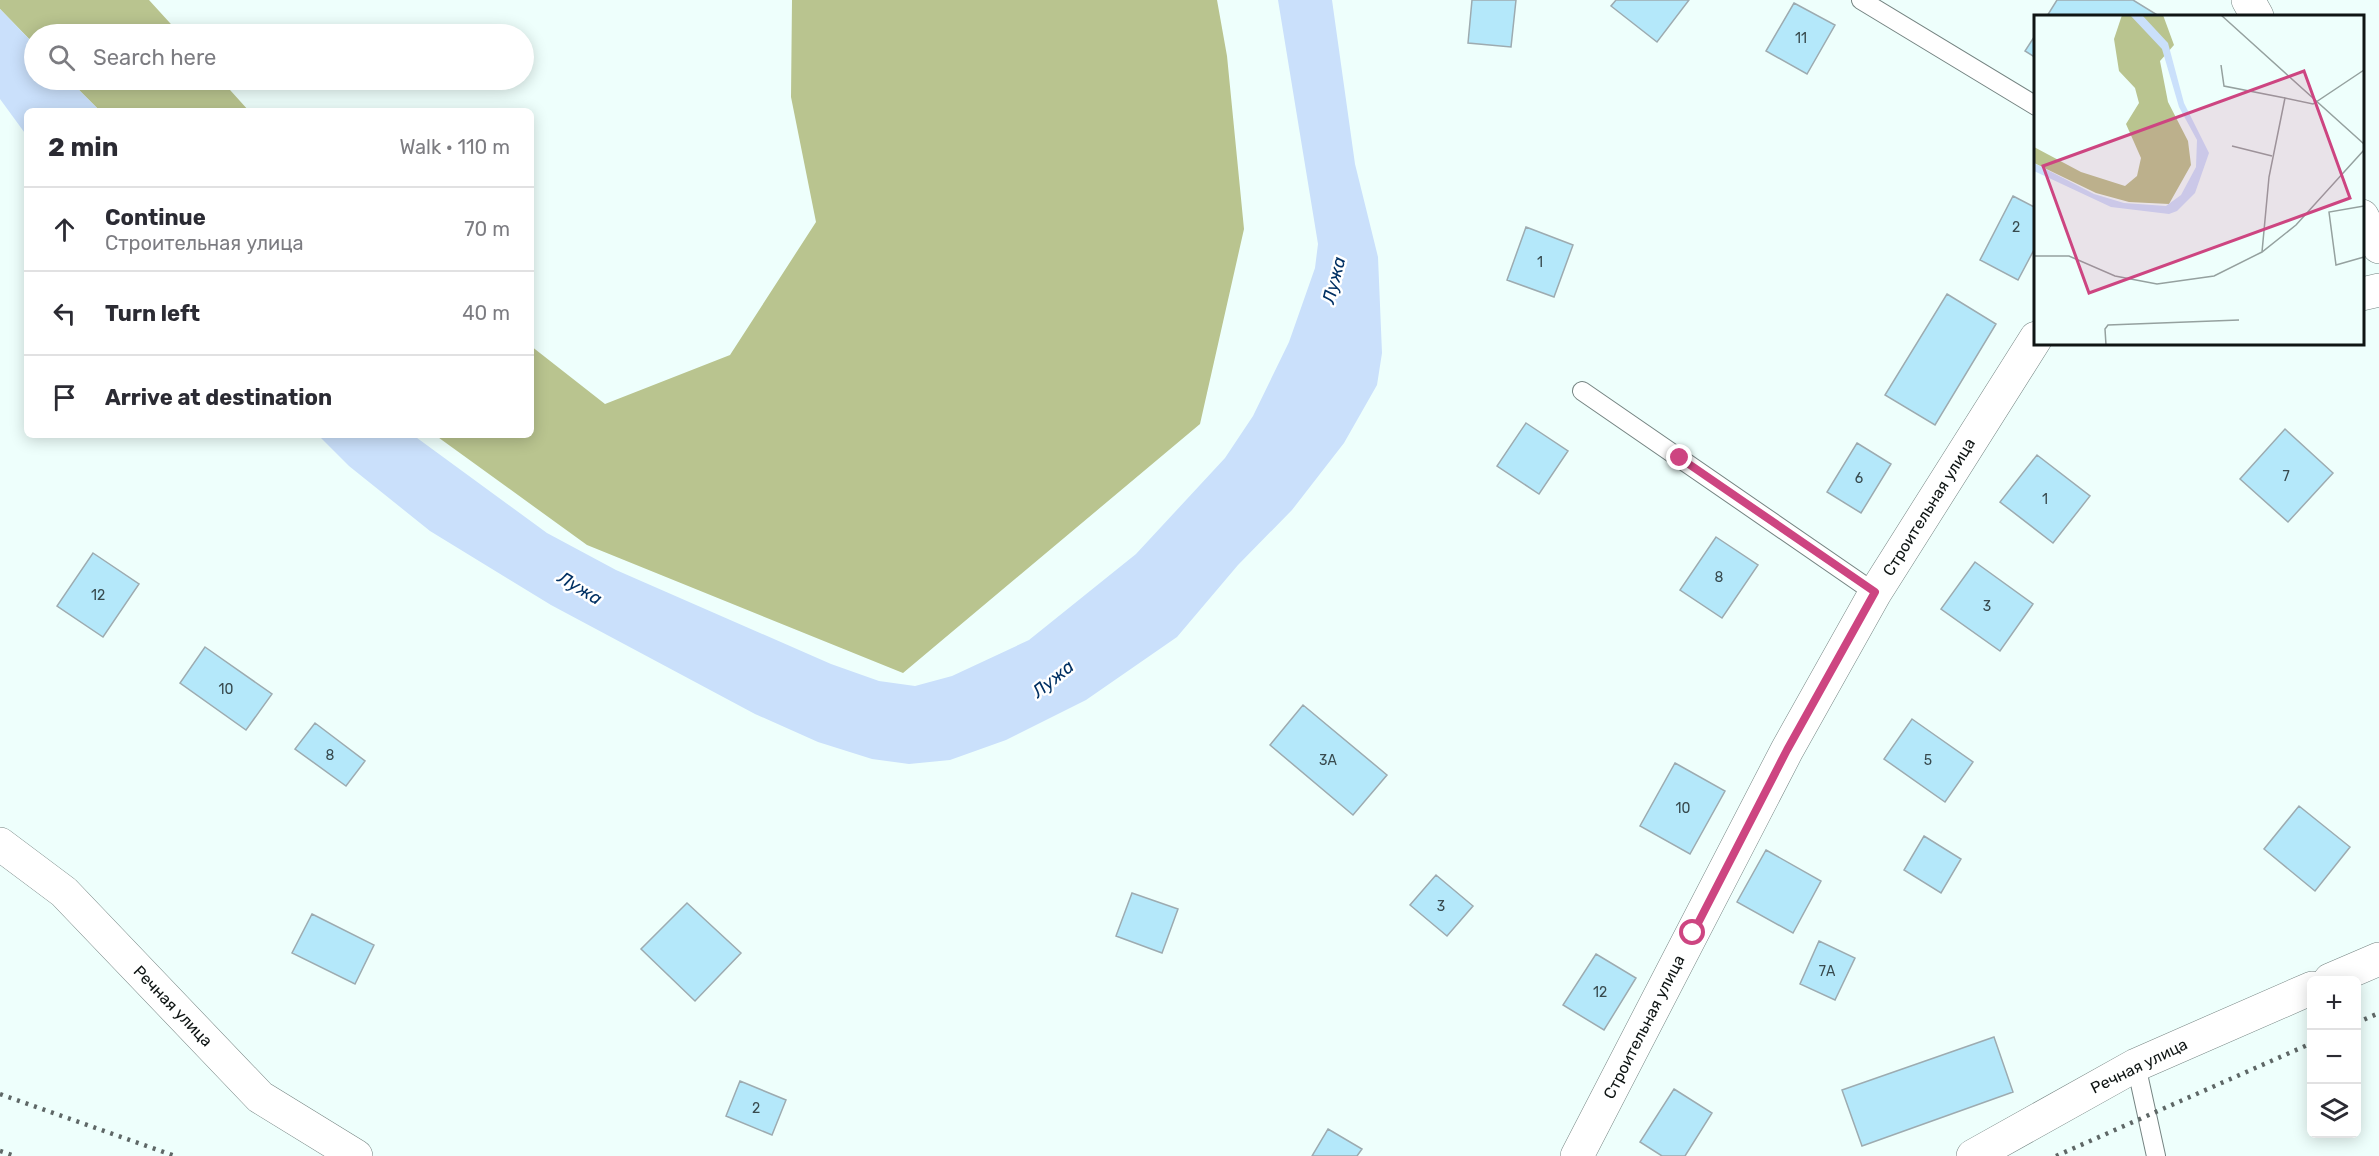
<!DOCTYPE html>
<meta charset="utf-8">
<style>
body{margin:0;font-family:Rubik,sans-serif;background:#f2f2f3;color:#2b2b33}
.controls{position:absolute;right:18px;bottom:18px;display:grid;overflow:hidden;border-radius:9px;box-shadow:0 3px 15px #0003}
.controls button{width:54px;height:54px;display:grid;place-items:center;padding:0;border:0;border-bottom:2px solid #e1e1e2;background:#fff;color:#2b2b33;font:30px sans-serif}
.stop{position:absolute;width:18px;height:18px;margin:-14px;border:4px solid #cd4581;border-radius:50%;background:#fff}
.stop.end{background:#cd4581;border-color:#fff;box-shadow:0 2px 6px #0008}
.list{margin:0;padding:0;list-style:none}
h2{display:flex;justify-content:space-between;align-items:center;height:78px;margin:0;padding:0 24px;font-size:26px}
h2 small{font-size:20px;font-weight:400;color:#7c7c81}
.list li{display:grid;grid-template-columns:39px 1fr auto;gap:18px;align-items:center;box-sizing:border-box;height:84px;padding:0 24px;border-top:2px solid #e1e1e2}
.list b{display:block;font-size:22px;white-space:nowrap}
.list p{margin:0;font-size:20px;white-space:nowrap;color:#7c7c81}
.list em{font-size:20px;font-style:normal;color:#7c7c81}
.icon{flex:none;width:33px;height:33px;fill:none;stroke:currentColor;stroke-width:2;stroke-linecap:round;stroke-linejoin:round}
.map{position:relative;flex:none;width:2379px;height:1156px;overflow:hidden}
.search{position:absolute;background:#fff;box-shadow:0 3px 15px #0003;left:24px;top:24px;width:510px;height:66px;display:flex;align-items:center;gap:15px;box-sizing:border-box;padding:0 21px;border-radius:33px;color:#7c7c81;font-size:22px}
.panel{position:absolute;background:#fff;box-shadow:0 3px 15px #0003;left:24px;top:108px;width:510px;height:330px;border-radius:9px}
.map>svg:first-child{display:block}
.forest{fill:#b9c48f}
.water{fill:#cae0fb}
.building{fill:#b4e8fa;stroke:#9dabb0;stroke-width:1.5}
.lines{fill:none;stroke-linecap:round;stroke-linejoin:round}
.service-casing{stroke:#758482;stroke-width:20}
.minor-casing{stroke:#758482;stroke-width:34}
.tertiary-casing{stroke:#758482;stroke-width:34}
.service{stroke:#fff;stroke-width:18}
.minor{stroke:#fff;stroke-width:33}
.tertiary{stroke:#fff;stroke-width:33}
.rail{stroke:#5e6766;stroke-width:4.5;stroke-dasharray:3 6;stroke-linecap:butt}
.route{stroke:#cd4581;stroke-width:8}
.labels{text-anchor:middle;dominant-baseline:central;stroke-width:5;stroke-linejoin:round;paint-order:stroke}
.number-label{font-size:14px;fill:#384a4e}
.street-label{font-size:16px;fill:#0f1514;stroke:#fff}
.water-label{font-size:18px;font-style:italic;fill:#003063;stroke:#fff}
.inset-road{fill:none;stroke:#95a19f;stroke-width:1.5}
.view{fill:#cd4581;fill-opacity:0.15;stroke:#cd4581;stroke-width:3}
.inset-edge{fill:none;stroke:#0f1514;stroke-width:3}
</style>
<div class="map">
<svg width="2379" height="1156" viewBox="0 0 2379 1156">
<rect width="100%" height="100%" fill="#eefffc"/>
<!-- forest -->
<path class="forest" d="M0,0H149L180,34H34V44L0,9Z
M792,0H1217L1227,56L1244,229L1200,424L903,673L587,545L435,435H531V346L605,404L730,355L816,222L791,97Z
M69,80H221L249,111H100Z"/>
<!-- water -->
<path class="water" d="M1278,0H1332L1355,164L1378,257L1382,353L1377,385L1344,443L1292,510L1238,565L1177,637L1086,700L1006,740L950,760L909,764L872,759L818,742L755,714L551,605L430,531L349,466L318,435H413L547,533L616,570L831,664L879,681L915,686L952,676L1029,640L1136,554L1225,458L1253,416L1289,342L1315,268L1318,244Z
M0,9L34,44V80H69L100,111H27V136L0,99Z"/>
<!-- building -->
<path class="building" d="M1472,0H1516L1511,47L1468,43Z
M1616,0H1689L1657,42L1611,6Z
M2057,0H2133L2159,16H2047Z
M1794,3L1835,25L1807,74L1766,51Z
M2036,34V58L2025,51Z
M2013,196L2036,208V246L2018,280L1980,260Z
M1526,227L1573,245L1554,297L1507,280Z
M1947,294L1996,324L1935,425L1885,395Z
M1526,423L1568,451L1539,494L1497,466Z
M2285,429L2333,473L2288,522L2240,479Z
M1857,443L1891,464L1861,513L1827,492Z
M2037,455L2090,496L2053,543L2000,502Z
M1716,537L1758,565L1722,618L1680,590Z
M93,553L139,584L103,637L57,606Z
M1975,562L2033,604L2000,651L1941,609Z
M205,647L272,694L246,730L180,683Z
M1303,705L1387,775L1353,815L1270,745Z
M1912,719L1973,762L1945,802L1884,759Z
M315,723L365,761L346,786L295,749Z
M1675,763L1725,791L1690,854L1640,826Z
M2299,806L2350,847L2315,891L2264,849Z
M1924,836L1961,859L1941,893L1904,870Z
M1766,850L1821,881L1793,933L1737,902Z
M1436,875L1473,906L1447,936L1410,905Z
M1132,893L1178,909L1162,953L1116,936Z
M687,903L741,953L695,1001L641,949Z
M312,914L374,945L355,984L292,953Z
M1819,941L1855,958L1835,1000L1800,984Z
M1596,954L1636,978L1604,1030L1563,1005Z
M1994,1037L2013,1092L1862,1146L1842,1090Z
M740,1081L786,1100L772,1135L726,1116Z
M1674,1089L1712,1113L1685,1156H1662L1640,1142Z
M1328,1129L1362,1149L1357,1156H1312Z"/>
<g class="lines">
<defs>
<path id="service" d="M1861,0L2036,106
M1582,391L1875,593
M2136,1065L2156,1156"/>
<path id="minor" d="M2362,294L2379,290
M0,844L64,892L260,1097L356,1156
M2330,980L2379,959
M1577,1156L1787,750L1875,593L2036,338
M1973,1156L2136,1065L2312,988"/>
<path id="tertiary" d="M2248,0L2257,16
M2362,216L2379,247"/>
</defs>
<!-- service casing -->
<use href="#service" class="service-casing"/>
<!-- minor casing -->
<use href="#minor" class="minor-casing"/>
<!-- tertiary casing -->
<use href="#tertiary" class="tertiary-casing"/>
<!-- service -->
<use href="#service" class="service"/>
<!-- minor -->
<use href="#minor" class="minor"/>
<!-- tertiary -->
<use href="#tertiary" class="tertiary"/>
<!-- rail -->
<path class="rail" d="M2356,1023L2379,1013
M0,1094L175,1156
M0,1151L15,1156
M2056,1156L2312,1043"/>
</g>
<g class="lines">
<!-- route -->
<path class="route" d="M1680,458L1875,592L1787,750L1693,933"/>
</g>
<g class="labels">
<!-- number labels -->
<g class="number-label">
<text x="1801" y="38">11</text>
<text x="2016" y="227">2</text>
<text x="1540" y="262">1</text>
<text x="2286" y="476">7</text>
<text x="1859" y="478">6</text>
<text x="2045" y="499">1</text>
<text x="1719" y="577">8</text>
<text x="98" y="595">12</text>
<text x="1987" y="606">3</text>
<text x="226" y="689">10</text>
<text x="330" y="755">8</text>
<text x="1328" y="760">3А</text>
<text x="1928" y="760">5</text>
<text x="1683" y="808">10</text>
<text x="1441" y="906">3</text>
<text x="1827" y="971">7А</text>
<text x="1600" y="992">12</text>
<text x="756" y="1108">2</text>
</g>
<!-- street labels -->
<g class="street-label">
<text transform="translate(1929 507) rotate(-58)">Строительная улица</text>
<text transform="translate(173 1006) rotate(46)">Речная улица</text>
<text transform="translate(1644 1027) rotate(-63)">Строительная улица</text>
<text transform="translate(2139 1066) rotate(-26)">Речная улица</text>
</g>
<!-- water labels -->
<g class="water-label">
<text transform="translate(1334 280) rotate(-76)">Лужа</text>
<text transform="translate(580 588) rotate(31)">Лужа</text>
<text transform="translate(1053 679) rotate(-39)">Лужа</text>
</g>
</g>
<!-- overview -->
<g transform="translate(2034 15)">
<rect width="330" height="330" fill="#eefffc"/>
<path d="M88,0H129L140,30L126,46L134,87L154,126L157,150L135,189L95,187L62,178L0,148V132L47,157L91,171L103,161L107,143L92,109L105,88L101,73L85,56L80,24Z" fill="#b9c48f"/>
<path d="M96,0H108L134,28L150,88L175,138L161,178L143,196L135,199L77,192L0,156V148L60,179L90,188L132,191L147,180L162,152L163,125L145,92L128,34Z" fill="#cae0fb"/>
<path class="inset-road" d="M187,0L330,129M187,50L190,71L251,83M198,131L238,141M330,191L295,197L302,250L330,242M228,237L235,162L251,83L279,89L330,55M0,241H35L81,261L123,269L180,261L228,237L262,210L330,135M72,330L71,314L74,310L205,305"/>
<path class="view" d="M270,56L316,183L55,278L9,151Z"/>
<rect width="330" height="330" class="inset-edge"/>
</g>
</svg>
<div class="controls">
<button>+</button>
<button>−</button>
<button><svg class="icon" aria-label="layers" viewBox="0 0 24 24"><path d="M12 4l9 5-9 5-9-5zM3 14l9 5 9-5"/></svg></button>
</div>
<div class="stop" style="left:1693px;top:933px"></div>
<div class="stop end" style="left:1680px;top:458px"></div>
<div class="search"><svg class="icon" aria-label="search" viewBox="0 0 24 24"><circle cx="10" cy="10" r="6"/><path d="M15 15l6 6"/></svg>Search here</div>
<section class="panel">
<h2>2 min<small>Walk · 110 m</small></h2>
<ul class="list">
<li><svg class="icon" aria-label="ahead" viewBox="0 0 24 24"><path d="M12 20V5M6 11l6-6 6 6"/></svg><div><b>Continue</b><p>Строительная улица</p></div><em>70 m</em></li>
<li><svg class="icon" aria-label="left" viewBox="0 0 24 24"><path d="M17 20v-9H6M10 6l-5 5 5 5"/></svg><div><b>Turn left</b></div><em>40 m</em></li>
<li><svg class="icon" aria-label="arrive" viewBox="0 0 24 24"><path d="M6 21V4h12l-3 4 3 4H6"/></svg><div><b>Arrive at destination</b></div></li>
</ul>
</section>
</div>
